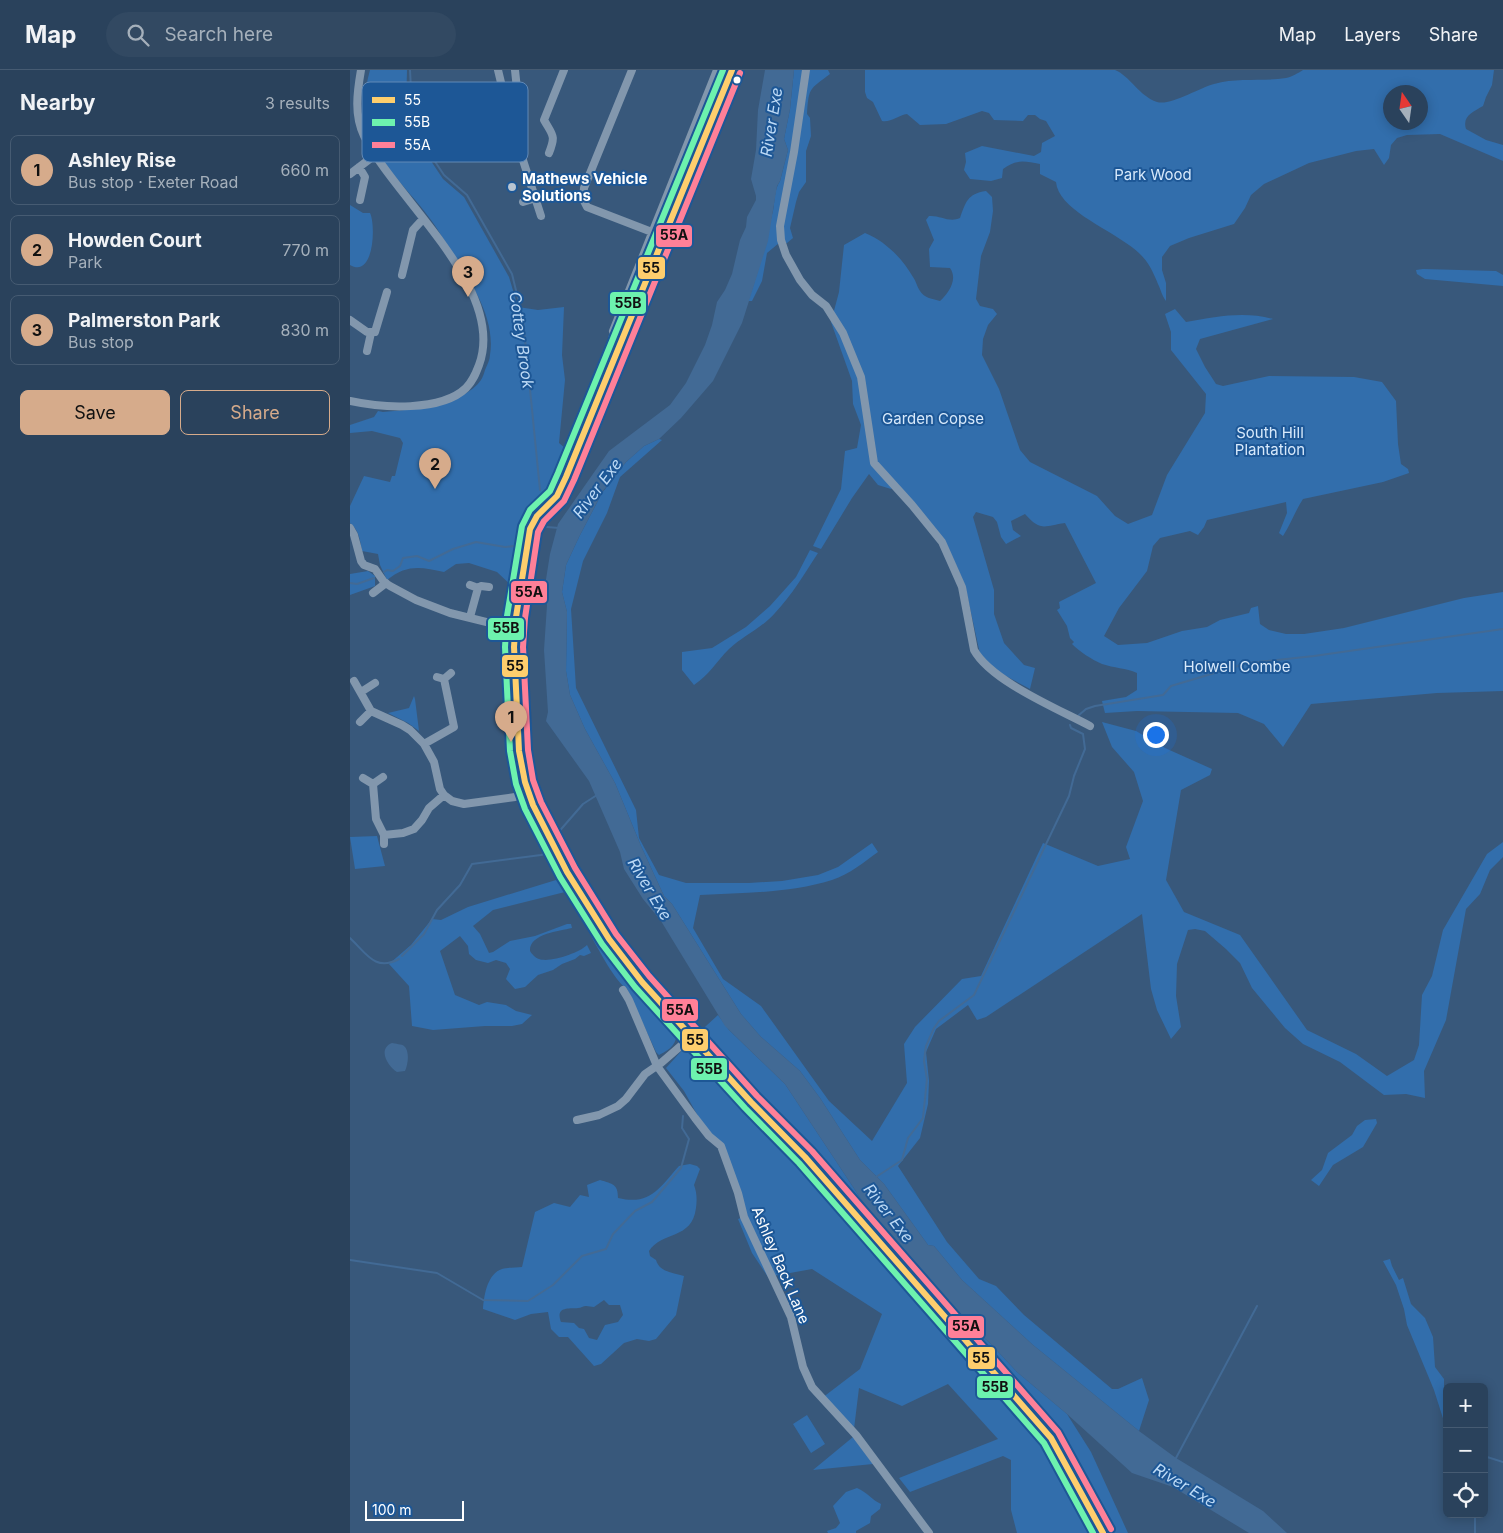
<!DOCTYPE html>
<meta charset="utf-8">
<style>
body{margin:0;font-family:Inter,sans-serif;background:#324962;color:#f1f3f6}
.controls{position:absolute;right:15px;bottom:15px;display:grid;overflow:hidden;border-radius:8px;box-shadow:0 2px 12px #0003}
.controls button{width:45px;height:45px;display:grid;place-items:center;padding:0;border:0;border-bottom:1px solid #465b72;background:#2a425c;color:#f1f3f6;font:25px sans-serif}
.compass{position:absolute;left:1033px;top:15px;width:45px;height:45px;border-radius:50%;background:#2a425c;box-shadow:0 2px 12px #0003;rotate:347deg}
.scale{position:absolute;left:15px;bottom:12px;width:99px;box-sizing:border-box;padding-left:5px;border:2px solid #fff;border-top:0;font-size:14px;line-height:18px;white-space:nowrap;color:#fff;-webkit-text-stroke:4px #1d5796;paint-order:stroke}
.you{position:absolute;left:805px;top:664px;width:18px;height:18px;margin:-12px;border:4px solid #fff;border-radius:50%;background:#1a73e8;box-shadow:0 0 0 8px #1a73e833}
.badge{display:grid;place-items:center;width:32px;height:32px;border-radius:50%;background:#d6ab8b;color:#111;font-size:16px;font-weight:700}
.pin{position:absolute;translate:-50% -41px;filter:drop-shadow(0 1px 2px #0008)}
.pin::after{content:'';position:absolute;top:26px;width:18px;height:15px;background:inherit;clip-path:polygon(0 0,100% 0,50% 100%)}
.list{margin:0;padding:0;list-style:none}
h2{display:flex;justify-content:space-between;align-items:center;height:65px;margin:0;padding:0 20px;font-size:21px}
h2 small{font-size:16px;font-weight:400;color:#a5b0bb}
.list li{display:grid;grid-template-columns:32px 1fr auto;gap:15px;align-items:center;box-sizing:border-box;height:70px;margin:0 10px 10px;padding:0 10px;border:1px solid #465b72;border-radius:8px}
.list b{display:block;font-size:19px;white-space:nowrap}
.list p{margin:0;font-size:16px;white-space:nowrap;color:#a5b0bb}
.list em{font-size:16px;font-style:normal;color:#a5b0bb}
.actions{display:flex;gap:10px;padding:15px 20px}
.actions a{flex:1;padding:11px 0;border:1px solid #d6ab8b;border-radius:8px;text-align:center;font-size:18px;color:#d6ab8b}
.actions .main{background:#d6ab8b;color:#111}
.icon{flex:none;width:28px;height:28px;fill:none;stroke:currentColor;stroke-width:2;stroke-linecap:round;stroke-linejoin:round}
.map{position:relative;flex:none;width:1153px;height:1463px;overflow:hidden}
header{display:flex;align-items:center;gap:30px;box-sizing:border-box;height:70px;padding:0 25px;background:#2a425c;border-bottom:1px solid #465b72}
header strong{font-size:24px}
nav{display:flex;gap:28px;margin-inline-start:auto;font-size:18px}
.search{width:350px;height:45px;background:#324962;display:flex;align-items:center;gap:12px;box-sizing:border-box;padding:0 18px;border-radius:28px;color:#a5b0bb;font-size:19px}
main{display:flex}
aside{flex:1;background:#2a425c}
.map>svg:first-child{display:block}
.green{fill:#326eac;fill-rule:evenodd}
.water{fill:#426a95}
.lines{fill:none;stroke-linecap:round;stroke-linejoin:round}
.stream{stroke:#426a95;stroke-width:2}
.street{stroke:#8297ad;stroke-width:8}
.primary{stroke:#8094ab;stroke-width:12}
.bus-1-casing{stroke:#1d5796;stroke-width:10}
.bus-2-casing{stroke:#1d5796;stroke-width:10}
.bus-3-casing{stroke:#1d5796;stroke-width:10}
.bus-1{stroke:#fece6d;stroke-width:6}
.bus-2{stroke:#6df2ae;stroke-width:6}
.bus-3{stroke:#ff8098;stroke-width:6}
.bus-dot{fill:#fff;stroke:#1d5796;stroke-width:2}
.poi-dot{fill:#b9c5d1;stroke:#1d5796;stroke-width:2}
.labels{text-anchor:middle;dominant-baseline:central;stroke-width:4;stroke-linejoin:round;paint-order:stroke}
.park-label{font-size:15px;fill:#d7e9fb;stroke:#1d5796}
.poi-label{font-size:15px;font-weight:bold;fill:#fff;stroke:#1d5796;text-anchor:start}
.street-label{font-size:15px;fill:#fff;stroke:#1d5796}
.water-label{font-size:16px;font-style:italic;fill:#bddaf6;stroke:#1d5796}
.key{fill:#1d5796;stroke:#6189b6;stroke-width:1}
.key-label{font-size:14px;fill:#fff}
.line-badge{stroke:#1d5796;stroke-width:2}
.pale-badge-label{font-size:14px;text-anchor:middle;font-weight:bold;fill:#111}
</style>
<header>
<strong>Map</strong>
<div class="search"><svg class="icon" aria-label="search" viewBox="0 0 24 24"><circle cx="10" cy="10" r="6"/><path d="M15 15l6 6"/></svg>Search here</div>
<nav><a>Map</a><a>Layers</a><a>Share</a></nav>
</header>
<main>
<aside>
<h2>Nearby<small>3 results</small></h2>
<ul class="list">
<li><span class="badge">1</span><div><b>Ashley Rise</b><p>Bus stop · Exeter Road</p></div><em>660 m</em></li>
<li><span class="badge">2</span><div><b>Howden Court</b><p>Park</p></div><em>770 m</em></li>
<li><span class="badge">3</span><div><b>Palmerston Park</b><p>Bus stop</p></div><em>830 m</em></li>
</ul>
<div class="actions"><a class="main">Save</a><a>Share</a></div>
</aside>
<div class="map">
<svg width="1153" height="1463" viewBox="0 0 1153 1463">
<rect width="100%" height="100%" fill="#38587b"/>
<!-- green -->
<path class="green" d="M20,0H57L56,38L71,76L93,109L114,127L159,207L168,237L188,240L214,237L212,285L215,310L209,373L221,383L210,413L187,435L177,454L167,518L162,516L147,502L119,493L106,494L94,502C71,497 57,494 37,510L30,495L28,484L12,481C10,470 9,460 0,453V436L14,406L40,412L42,406H45L53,373L50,368L22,361L0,363V355L24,347L28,341L33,342C60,340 114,335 131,310C133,307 134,303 135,300C137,295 140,290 140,285C146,247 120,211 101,181C93,169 87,157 78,146C62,124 34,98 23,74C12,50 13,25 20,0Z
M369,0H379L314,159L309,160L308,158Z
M444,0H478L480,4C459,20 459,17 457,44L460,48L461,66L456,81V112L449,122L446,132L440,158L443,168L437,173H429L417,183L412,211L402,231H398C409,202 415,171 423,141C425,131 424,120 430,111L438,80L434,69L440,39Z
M515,0H765C780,6 789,26 807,32C820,36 849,18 864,14C888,7 912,12 936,8C942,7 948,3 953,0H1144L1142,15L1136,27L1133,36C1123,42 1112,46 1116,59L1136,70L1153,75V91L1090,64L1057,65L1047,68L1041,75L1039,88L1034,95L1024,79L1006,81L959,93L914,114L901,125L895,138L884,154L839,168L820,176L812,187V200L816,213V231C812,226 811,220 808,214C800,194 794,185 776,173C756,158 708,138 706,112L690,104V94C674,91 667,89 653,99L652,108L641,111L620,109L614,100L616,92L615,83L632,76L684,86L691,82L692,73L705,66L696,51L690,49L685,45H678L673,51L644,50L639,43L632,41L596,54L570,55L557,44C549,45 540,53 532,51L523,32L517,28L515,22ZM1040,22H1070V52H1040Z
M636,121L642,127L643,141L640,162L631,186L626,229L630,236L643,239L647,244L638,255L633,269L632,285L649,319L670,380L680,392L747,426L765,446L778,454L802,445L817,405L855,343L856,324L821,280V262L815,244L825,239L836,252C866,247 893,241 923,249L850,269L846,279L855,297L866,314L873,316L919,306L1004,307L1032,312L1046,331L1048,374L1051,394L1058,399L1059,403L1033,412L953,429C945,441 941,454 933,466L929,463L937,443L936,432L857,450L854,457L848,465L840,461L810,468L803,476L797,501L769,538L754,566L768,575L797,573L832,561L857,557L870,550L899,543L901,538L908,536L910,554L919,560L936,564H954L994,558L1114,528L1153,522V621L1087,623L961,634L933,677L914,654L888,643L787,641L755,643L752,631L776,627L787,620V603C776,598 764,598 752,594C741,589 730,582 722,574L724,572L720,568L717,556L707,540L710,538L709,532L746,513L715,453C694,456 691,462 675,444L661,451L663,460L671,466L656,474L651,467L647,452L643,447L626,442L623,447L644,520V544L654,573L674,595L685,598L680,619L654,605L639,594L630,584L615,515L597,475L548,414L541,419L528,415L519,404L502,428L471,479L463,476L491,419L495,381L507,378L511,355L503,334L502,311L481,252L489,222L494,175L515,163C535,171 552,188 563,207C566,211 567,217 570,221C574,228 583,229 590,231C599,223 608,209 600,198L580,197L579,179L584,170L576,150L579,146C590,145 599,153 610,148C616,132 617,124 636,121Z
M0,135L13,143H20C26,155 24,209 0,195Z
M305,169L308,174L264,277L258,267L303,170Z
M1073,199L1146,201L1153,205V216L1075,209L1067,204L1066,200Z
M309,369L312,370L270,407L257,443L233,491L221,539L226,618L286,740L289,768L309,805L336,813H399L432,811L468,805L488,797L522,773L528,782C514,792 500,804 482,810C440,823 394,823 350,825L343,858L373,909L411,936L479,1031L522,1071L557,1013L554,974L565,957L612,909L631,906L693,773L748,796L780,789L776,777L793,731L784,702L762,677L752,652L786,661L815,678L862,699L860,705L831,720L816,810L834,842L890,865L957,960L1006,984L1037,1006L1064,990L1069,975L1072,925L1082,906L1093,860L1137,784L1153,772V787L1140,800L1130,824L1116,839L1096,950L1074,1001L1075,1028L1056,1024L1034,1025L990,992L953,974L935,958L902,918L890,893L876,879L855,861L845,859L838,860L827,894L826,926L831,957L821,969L807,940L801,919L792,844L636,947L627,950L618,935L586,959L576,982L579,1011L578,1034L570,1068L548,1096L597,1172L629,1209L646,1216L674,1245L762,1319H768L792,1308L799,1330L789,1361L683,1275L612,1210L584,1176L578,1175L534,1114L510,1090L470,1028L450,1001L411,967L391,944L322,834L314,826L291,776L265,713L235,659L220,625L216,601L217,542L212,522L216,495L229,467L252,423L276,392L294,376Z
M460,480L468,483C455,503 442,525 425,543C412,558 393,566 379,579C366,592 359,605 344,615L332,600V582L362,578L396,557L420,536L446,507Z
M18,501L25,506V516L0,525V504Z
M64,626L65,629L69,661L58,653L38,643L59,638Z
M27,766L35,796L5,799L0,767Z
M206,810L217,812L327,960C327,974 321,979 309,985L306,982L277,919C260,908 229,842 219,821L143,840L123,856L130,864L139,883L143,882L160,871L185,866L217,854H221L222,858C209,861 179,864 180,881C182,884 185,888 189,889C200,893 229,883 237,875L241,883L234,886L230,885L225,889L212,894L203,900L188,905L175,917L165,919L156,909L160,899L156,893L146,890L138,893L126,890L119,884L118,876L110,866L90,881L105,925L129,935L137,932L156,935L166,941L182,945L172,954L162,956H135L83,960L62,956L59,916L39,894L61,875L82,849L91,850L118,837Z
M368,945L379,960L435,1014L517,1138L545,1172L614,1250L640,1273L667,1302L717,1344L741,1382L778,1463H667L661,1440V1390L653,1386L560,1422L549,1408L648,1369L598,1314L552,1336L509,1318L503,1367L523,1394L463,1400L503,1367L472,1328L510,1299L532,1244L462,1199L418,1207L402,1183L388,1149L394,1147L371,1076L359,1066L334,1021L316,998L344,967Z
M1026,1049L1027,1053L1013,1077L983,1095L969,1116L961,1110L972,1100L978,1083L1002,1065L1007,1056L1015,1050Z
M340,1094L347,1096L350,1099L344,1115C347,1123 347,1130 346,1138C342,1170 312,1161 299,1181L300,1186L306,1190C309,1202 324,1203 334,1206L326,1245L306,1269L299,1271L287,1269L274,1273L251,1294L244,1296L218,1267H209L201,1259L198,1242L181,1244L165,1250L133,1239C134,1226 137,1204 152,1199C158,1197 166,1198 172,1197L185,1142L204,1133L220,1137L230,1125L239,1127L237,1115L250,1110C263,1114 268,1114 268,1128C301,1136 310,1117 329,1096ZM254,1230L259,1235H270L273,1245L268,1252L255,1255L247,1270L239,1268L234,1259L229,1258L224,1253L211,1252C205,1236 219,1239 228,1238C231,1238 233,1236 236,1236C239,1236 241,1237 244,1237Z
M1040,1189L1042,1196L1049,1210L1053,1208L1061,1234L1075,1248L1083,1267L1085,1297L1094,1309V1319L1097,1325V1361L1084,1320L1057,1255L1054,1239L1046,1215L1033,1191Z
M457,1345L475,1374L461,1383L443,1354Z
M507,1418C517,1422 522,1430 531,1434L530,1439L521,1446L520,1453L506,1461V1463H478L477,1461L486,1458L490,1453L483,1436L496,1422Z"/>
<!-- water -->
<path class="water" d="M415,0H444L440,39L434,69L438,80L430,111L427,116L418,171L392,253L363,311L331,348L309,369L294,376L276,392L253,421L229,467L216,495L212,522L217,542L216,601L220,625L235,659L265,713L291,776L314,826L322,834L391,944L411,967L450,1001L470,1028L510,1090L534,1114L578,1175L584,1176L612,1210L683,1275L789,1361L826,1388L913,1441L937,1463H899L823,1417L782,1403L717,1344L667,1302L640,1273L614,1250L517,1138L435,1014L375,956L311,851L293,829L274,799L270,782L239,711L196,651L198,642L194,580L197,535L194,522L200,484L208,454L259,381L320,335L336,313L355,275L362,255L367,232L375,220L382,204L390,170L396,157L397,147L406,130V126L401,109L406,80L408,40Z
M42,973C45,974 52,974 54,976C60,981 58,995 55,1001L47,1002C38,996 27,979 42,973Z"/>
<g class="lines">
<!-- stream -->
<path class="stream" d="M60,0L62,38L74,75L94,105L117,125L162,204L173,249L190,420
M197,457L209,458
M34,502L37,500L43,501L50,496L53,488L67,486L79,491L103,479L126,472L155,477L164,476
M0,513L7,514L24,508
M729,645L736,639L745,636L813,625L821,616L898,593L964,586L1153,559
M206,765L233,734L247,725
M0,868C16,883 25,902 49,889
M52,886L74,864L87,840L110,815L122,794L191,785L199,783
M526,1107L552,1090L558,1068L573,1048L577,1009L574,991L576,976L584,958L589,951L624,925L719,726L724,706L735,679L733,664L721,658L720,655
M0,1190L87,1203L133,1230L178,1231L203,1215L232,1186L256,1179L263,1164L285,1141L302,1132L331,1098L339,1069L332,1058L333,1046
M1134,1386L1153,1392
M826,1388L907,1236
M1125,1444V1463"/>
<!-- street -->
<path class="street" d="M148,0L160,50L191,146
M165,0L167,19
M282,0L234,118L233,129L237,137L307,164
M456,0L444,82L430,156L431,170L436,185L450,210L462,225L476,236L493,263L511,307L524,393L562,435L592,472L612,517L624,580C641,611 708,639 740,656
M199,83C206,65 203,66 194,50L214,0
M9,97L15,107L10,130
M0,104L25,85
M173,132L186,128
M52,205L63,160L73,149
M0,250L17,262H25L37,222
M263,261L367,0
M17,281L21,263
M0,331C32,338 91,342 116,318C123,311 126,303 129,295C157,219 46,130 14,66C4,45 7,23 11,0
M0,458L4,465L11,491L14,495L25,499L34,512L40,516L66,530L100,543L165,559
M120,515L128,518L131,516L139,517
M23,523L36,513
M120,547L128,518
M87,607L94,609L101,603
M4,611L21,641L52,655L60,660L74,674L84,692L90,719L94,725L102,731L114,734L165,727L179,723
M11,622L25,613
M10,652L21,641
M74,674L104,657L94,609
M13,708L23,714L26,749L34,765
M23,714L33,707
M34,774V765L53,763L64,759L72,750L79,738L94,725
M273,920L279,930L307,996L345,1048L359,1066L371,1076L388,1123L394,1147L441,1247L453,1297L462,1317L506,1365L579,1463
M227,1050L249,1045L268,1036L276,1029L295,1004L311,993L341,967"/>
<!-- primary -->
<path class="primary" d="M382,0L216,407L207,426L187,446L180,459L166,547L164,577L169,681L175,712L183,735L217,802L259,869L292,912L401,1032L455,1087L522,1165L701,1368L753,1463"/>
<defs>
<path id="bus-1" d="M382,0L216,407L207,426L187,446L180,459L166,547L164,577L169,681L175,712L183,735L217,802L259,869L292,912L401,1032L455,1087L701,1368L753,1463"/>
<path id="bus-2" d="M373,0L208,403L200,421L180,440L172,456L157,546L155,577L160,681L166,714L175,739L210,807L252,874L285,917L395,1038L449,1093L694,1373L743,1463"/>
<path id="bus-3" d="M390,3L224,410L214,431L194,451L188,462L175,548L173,577L178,680L183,710L191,732L225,798L266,864L299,906L407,1026L462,1081L708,1362L761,1459"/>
</defs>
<!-- bus-1 casing -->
<use href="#bus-1" class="bus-1-casing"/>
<!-- bus-2 casing -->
<use href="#bus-2" class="bus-2-casing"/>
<!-- bus-3 casing -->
<use href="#bus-3" class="bus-3-casing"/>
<!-- bus-1 -->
<use href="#bus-1" class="bus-1"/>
<!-- bus-2 -->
<use href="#bus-2" class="bus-2"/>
<!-- bus-3 -->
<use href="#bus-3" class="bus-3"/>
</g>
<!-- markers -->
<circle class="bus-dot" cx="387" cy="10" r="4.5"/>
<circle class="poi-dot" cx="162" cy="117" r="5"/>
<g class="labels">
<!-- park labels -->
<g class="park-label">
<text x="803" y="104">Park Wood</text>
<text x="583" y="348">Garden Copse</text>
<text x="920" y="362">South Hill<tspan x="920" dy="17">Plantation</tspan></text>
<text x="887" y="596">Holwell Combe</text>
</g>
<!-- poi labels -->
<g class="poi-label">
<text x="172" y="108">Mathews Vehicle<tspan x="172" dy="17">Solutions</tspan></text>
</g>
<!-- street labels -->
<g class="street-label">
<text transform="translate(431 1195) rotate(67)">Ashley Back Lane</text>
</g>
<!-- water labels -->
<g class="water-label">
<text transform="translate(421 52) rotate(-81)">River Exe</text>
<text transform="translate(172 270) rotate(82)">Cottey Brook</text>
<text transform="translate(247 418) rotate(-53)">River Exe</text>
<text transform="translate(300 819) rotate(59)">River Exe</text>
<text transform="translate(539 1143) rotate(52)">River Exe</text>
<text transform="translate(835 1415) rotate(31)">River Exe</text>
</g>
</g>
<!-- legend -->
<rect x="12" y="12" width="166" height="80" rx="8" class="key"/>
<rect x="22" y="27" width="23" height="6" fill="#fece6d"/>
<rect x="22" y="49" width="23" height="7" fill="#6df2ae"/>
<rect x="22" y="72" width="23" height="6" fill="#ff8098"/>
<g class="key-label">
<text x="54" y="35">55</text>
<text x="54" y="57">55B</text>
<text x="54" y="80">55A</text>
</g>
<g class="line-badge">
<rect x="305" y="154" width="38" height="24" rx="5" fill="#ff8098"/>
<rect x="287" y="186" width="29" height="24" rx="5" fill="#fece6d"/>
<rect x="259" y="221" width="38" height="24" rx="5" fill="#6df2ae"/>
<rect x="160" y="510" width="38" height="24" rx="5" fill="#ff8098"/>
<rect x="137" y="547" width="38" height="24" rx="5" fill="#6df2ae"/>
<rect x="151" y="584" width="28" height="24" rx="5" fill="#fece6d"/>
<rect x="311" y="928" width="38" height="24" rx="5" fill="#ff8098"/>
<rect x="331" y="958" width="28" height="24" rx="5" fill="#fece6d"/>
<rect x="340" y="987" width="38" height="24" rx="5" fill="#6df2ae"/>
<rect x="597" y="1245" width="38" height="24" rx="5" fill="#ff8098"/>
<rect x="617" y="1276" width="29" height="24" rx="5" fill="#fece6d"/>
<rect x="626" y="1305" width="38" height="24" rx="5" fill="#6df2ae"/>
</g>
<g class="pale-badge-label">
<text x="324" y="170">55A</text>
<text x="301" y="203">55</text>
<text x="278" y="238">55B</text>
<text x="179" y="527">55A</text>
<text x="156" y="563">55B</text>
<text x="165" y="601">55</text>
<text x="330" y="945">55A</text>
<text x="345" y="975">55</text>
<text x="359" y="1004">55B</text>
<text x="616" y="1261">55A</text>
<text x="631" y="1293">55</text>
<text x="645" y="1322">55B</text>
</g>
</svg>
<div class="controls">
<button>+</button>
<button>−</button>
<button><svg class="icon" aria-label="locate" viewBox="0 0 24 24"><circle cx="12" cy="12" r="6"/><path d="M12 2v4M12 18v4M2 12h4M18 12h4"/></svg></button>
</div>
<svg class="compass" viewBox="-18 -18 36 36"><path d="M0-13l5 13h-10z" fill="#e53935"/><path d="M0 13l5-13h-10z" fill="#a5b0bb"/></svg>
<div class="scale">100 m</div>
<div class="you"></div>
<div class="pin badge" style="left:161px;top:672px">1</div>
<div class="pin badge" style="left:85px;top:419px">2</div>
<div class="pin badge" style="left:118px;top:227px">3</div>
</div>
</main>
